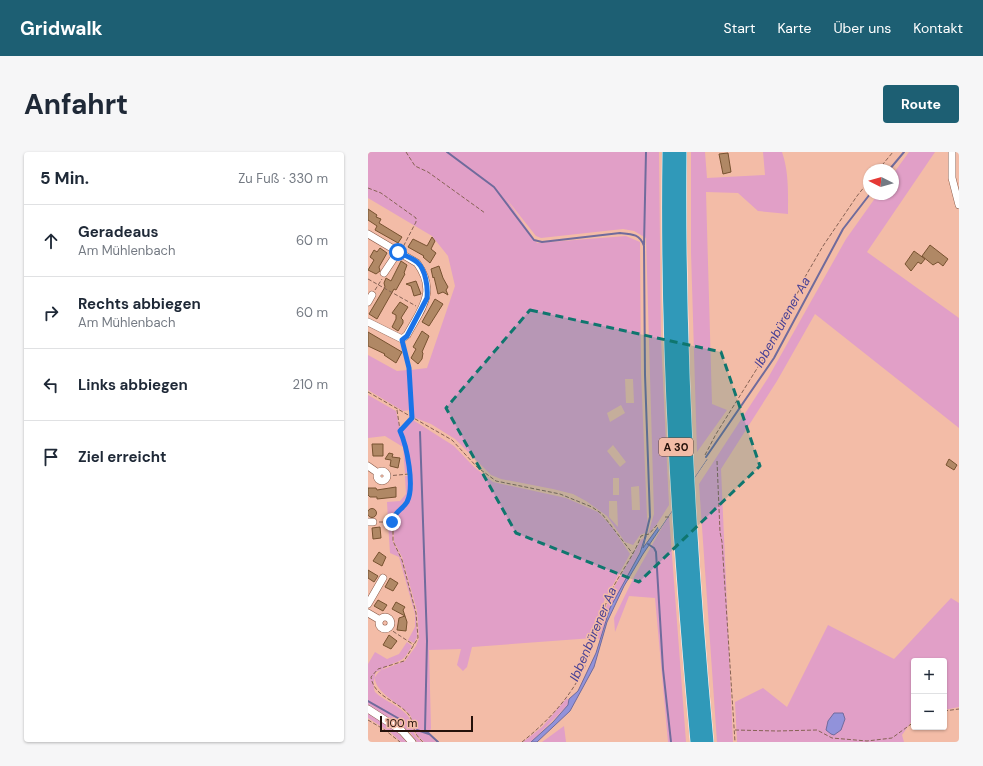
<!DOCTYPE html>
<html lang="de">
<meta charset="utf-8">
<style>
body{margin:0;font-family:"DM Sans",sans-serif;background:#f6f6f7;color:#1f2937}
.controls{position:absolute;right:12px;bottom:12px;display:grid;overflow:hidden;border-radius:4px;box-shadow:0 1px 3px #0004}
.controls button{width:36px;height:36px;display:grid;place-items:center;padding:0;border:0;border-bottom:1px solid #e0e1e3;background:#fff;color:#1f2937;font:20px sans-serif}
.compass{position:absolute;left:495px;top:12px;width:36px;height:36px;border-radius:50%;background:#fff;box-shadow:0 1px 3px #0004;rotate:275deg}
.scale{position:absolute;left:12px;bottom:10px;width:93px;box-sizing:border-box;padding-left:4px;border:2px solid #24110a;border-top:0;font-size:11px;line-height:14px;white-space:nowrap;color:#24110a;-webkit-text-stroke:3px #f3bca7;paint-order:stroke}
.stop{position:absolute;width:12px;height:12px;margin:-9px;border:3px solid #1a73e8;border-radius:50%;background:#fff}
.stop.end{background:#1a73e8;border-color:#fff;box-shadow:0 1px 4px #0008}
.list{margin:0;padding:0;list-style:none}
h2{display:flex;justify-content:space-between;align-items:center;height:52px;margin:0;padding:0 16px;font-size:17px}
h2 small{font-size:13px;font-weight:400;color:#747a83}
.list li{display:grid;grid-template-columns:26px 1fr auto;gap:12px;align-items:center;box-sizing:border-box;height:72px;padding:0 16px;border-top:1px solid #e0e1e3}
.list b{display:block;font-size:15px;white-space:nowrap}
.list p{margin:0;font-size:13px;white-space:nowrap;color:#747a83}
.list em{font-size:13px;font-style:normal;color:#747a83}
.icon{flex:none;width:22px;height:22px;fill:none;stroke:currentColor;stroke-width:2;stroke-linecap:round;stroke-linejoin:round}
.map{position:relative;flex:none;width:591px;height:590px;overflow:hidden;border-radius:4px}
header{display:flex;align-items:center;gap:24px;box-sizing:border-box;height:56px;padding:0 20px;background:#1d5f73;color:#fff}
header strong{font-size:19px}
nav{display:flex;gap:22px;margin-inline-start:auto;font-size:14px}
.intro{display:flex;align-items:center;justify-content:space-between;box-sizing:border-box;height:96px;padding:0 24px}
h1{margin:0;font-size:28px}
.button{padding:10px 18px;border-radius:4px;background:#1d5f73;color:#fff;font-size:14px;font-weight:700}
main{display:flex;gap:24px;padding:0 24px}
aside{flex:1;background:#fff;border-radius:4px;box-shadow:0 1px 3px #0004}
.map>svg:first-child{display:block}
.green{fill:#e19fc7;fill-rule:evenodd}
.water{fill:#9192da;stroke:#706b9c}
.pier{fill:#f3bca7}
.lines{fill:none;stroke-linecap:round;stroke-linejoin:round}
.stream{stroke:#706b9c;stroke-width:2}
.building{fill:#b08865;stroke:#775230}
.minor-casing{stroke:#885846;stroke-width:8}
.motorway-casing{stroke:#fff;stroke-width:14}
.path{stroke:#866254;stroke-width:1;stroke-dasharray:4 2;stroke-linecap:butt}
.minor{stroke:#fff;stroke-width:7}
.motorway{stroke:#3099b9;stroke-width:13}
.route{stroke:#1a73e8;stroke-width:5}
.marked{fill:#0f766e;fill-opacity:0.2;stroke:#0f766e;stroke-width:3;stroke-dasharray:8 5;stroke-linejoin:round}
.labels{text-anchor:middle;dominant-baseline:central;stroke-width:3;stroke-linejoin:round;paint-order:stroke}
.shield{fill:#f3bca7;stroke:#624439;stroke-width:1}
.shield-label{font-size:11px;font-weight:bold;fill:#24110a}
.water-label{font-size:13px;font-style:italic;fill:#453f95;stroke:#f3bca7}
</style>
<header>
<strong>Gridwalk</strong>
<nav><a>Start</a><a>Karte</a><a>Über uns</a><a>Kontakt</a></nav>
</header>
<div class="intro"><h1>Anfahrt</h1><a class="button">Route</a></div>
<main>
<aside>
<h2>5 Min.<small>Zu Fuß · 330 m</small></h2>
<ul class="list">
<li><svg class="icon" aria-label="ahead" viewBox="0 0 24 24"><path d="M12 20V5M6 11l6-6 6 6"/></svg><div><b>Geradeaus</b><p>Am Mühlenbach</p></div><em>60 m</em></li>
<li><svg class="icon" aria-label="right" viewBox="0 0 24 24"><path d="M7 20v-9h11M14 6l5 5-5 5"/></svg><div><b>Rechts abbiegen</b><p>Am Mühlenbach</p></div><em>60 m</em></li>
<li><svg class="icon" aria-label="left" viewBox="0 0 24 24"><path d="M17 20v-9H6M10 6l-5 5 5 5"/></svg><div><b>Links abbiegen</b></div><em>210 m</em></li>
<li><svg class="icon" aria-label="arrive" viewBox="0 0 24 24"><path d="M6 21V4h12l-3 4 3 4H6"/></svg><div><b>Ziel erreicht</b></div></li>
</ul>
</aside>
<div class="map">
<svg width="591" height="590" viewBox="0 0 591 590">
<rect width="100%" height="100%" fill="#f3bca7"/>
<!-- green -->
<path class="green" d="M0,0H291L293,187L301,353L289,372L280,382L286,362L278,86L266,79L255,77L173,86L168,84L137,45L169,91L258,84L272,90L273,221L279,365L280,372L277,381L272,383L265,393L257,390L239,364L218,349L205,342L185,337L133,327L123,323L87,287L63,272L45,265L43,218L59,216L87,134L80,104L64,84L0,46ZM257,227H265L266,251H258ZM253,253L257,261L242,270L239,261ZM245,293L258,310L252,315L239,299ZM245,326H251V343H245ZM271,334L272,358H264L263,335ZM241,349H249L250,375L241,365Z
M323,0H337L339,26L397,23L395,0H414C421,20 420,41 420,62L390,59L370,41L338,40L344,252L359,258L329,300L323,100Z
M541,0H567L499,100L591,166V276L447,162L409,229L353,317L365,590H349L331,332L400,226L478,87L510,42H525V22Z
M0,203L29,219L40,218L42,258L35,259L0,238Z
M0,243L28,259C33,280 37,300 40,321H37L35,295L17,284L0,286Z
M45,268L86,294L106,315L125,330L198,346L230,360L244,375L262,402L236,449L225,486L104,495L99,515L95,519L89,513L93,497L61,498L63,576L61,583L68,590H56C53,587 48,583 46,578C45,573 45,568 42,563C33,552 0,538 8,520L37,509L48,494L51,486L49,459L34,405L26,390L25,366L39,352L42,344L41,307L38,287L33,279Z
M37,324H40V345L26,361L24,368L20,367L19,350L32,349L38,342Z
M301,363L318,590H300L287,446L261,444L247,480L246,466L266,425Z
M20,371H24L25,390L34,408L48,461L49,485L46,491L40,488L47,475V462L31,405L22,401Z
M277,385C266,421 241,451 232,487L227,486L244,439L273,388Z
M583,446L591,451V555L576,558V509H546V566L534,583L536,590H369L367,550L395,536L419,555L460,473L526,507Z
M39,490L44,494C41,498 38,506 33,508C22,514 0,518 7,540C16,549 31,553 40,564C47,573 40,578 54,590H49L41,579L0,553V512L7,500L19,507L31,502Z
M199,546L201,550L200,553L163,590H155L174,575Z
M0,561L29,580L39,590H33L22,580L0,566Z
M196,574L198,590H174Z"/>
<!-- water -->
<path class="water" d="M339,307L275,402L256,434L239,470L226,515L202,559L169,590H163L185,570L200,553L201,547L210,539L228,501L242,456L272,401L277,385L278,384L275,396Z
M466,561H475L477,567L473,578L466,583L463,582L458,578L460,569Z"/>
<!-- pier -->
<path class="pier" d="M337,302L339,307L291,378L289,373Z"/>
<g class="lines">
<!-- stream -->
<path class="stream" d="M79,0L126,35L166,88L174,90L252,81C264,82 272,82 276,94L277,223L282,365L277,386
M521,18L536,0
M276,93L278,0
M52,280L59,489L57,578L70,590
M338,305L406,206L475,77L502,42
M280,392L286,396L288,400L295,517L303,590
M0,549L35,569
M49,578L61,582"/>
</g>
<!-- building -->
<path class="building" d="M360,1L363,20L355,22L351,2Z
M0,57L9,63L8,65L13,67L11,71L34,85L30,91L7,78L9,74L0,68Z
M64,85L67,89L63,97L68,101L62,111L55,105L56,104L40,95L45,87L59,94Z
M562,93L580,107L575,114L570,110L565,113L554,104Z
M12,96L19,101L11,115L12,119L8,122L0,118L6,108L2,105L6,98L9,100Z
M546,99L557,107L553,112L550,110L543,119L537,112Z
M33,109L39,113L36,121L37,122L28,138L26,137L9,167L1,162L17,135L16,131L18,126L23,129Z
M71,114L75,126L80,135L78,138L80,143L75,140L70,142L66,125L65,126L63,117Z
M48,129L53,142L46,144L43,134L38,132Z
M67,147L75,152L61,174L54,170Z
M32,150L40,155L33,166L35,168V171L30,179L24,175L28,167V163L24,161Z
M54,179L61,184L54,200L55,201L54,207L50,212L43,206L48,197L45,195Z
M0,180L34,200L28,211L16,203L17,202L0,194Z
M4,292H15V304H5Z
M21,301L25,302L24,305L32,306L30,316L22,314L23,308L17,307Z
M581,307L589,313L586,318L578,313Z
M28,335V345L9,347V345H2L0,343V336H8L9,338Z
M-0.5 361a4.5 4.5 0 1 1 9 0a4.5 4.5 0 1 1-9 0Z
M12,375L13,386L5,387L4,376Z
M11,400L18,405L14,414L5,409Z
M0,418L10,424L6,430L0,426Z
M22,426L30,431L25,439L17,435Z
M10,448L19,453L15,459L6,454Z
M28,450L37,455L35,458L39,470L38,479L29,478L31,466L37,464L24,457Z
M21,483L29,489L23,497L15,493Z"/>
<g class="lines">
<defs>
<path id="minor" d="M584,0V26L591,53
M0,82L49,111C70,140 53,157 39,183L34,187L0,170
M16,121L30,100
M0,150L4,143
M0,314L10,321
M9 324a5 5 0 1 1 10 0a5 5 0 1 1-10 0Z
M0,370H5
M0,452L15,426
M0,461L12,468
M11 471a6 6 0 1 1 12 0a6 6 0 1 1-12 0Z
M0,557L34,579L44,590"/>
<path id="motorway" d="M301,0C298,197 311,394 329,590
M312,0C310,197 321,394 339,590"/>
</defs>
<!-- minor casing -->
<use href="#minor" class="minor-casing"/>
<!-- motorway casing -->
<use href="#motorway" class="motorway-casing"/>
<!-- path -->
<path class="path" d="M38,0L47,14L60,20L117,61
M510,18L525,0
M0,36L13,41L48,66V70L35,95
M0,127L48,154
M7,138L14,127
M36,193L41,216L44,266L32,279C39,293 47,336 38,350C35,355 29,359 25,364V389L34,408L48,461L50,486L36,509L10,517L3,525C6,546 30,548 41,563C48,574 42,578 55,590
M0,240L84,288L109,315L128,329L192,342L224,355L234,362L265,402
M29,258L32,278
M337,303L348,282L410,183L437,125L455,94L489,44L501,29
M349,309L352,380L354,390L367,590
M19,324L41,322
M297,365H301
M11,370H24
M20,476L46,493
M576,559L591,557
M0,568L17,578L32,590
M367,578L409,579L449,578L464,586L499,589L524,586L546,570
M154,590C179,570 203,545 216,516C227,493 231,467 241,444C250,423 265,406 273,384L281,382L289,373"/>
<!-- minor -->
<use href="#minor" class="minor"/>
<!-- motorway -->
<use href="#motorway" class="motorway"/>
</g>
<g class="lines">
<!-- route -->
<path class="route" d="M24,370C26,360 34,358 39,350C47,335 39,294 32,279L44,266L41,216L34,188L39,184L59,146C60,136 58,118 49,110C44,106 36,103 30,100"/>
</g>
<!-- marked area -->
<path class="marked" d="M162,158L353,200L392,314L271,430L148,381L78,256Z"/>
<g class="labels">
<!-- shield labels -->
<rect class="shield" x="291" y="286" width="34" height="18" rx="3"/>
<g class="shield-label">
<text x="308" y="295">A 30</text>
</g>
<!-- water labels -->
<g class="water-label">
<text transform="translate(414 170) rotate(-61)">Ibbenbürener Aa</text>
<text transform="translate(225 482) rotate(-67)">Ibbenbürener Aa</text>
</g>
</g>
</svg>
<div class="controls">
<button>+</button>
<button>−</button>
</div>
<svg class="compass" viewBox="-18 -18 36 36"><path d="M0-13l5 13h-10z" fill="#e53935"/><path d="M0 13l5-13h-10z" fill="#747a83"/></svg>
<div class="scale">100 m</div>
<div class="stop" style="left:30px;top:100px"></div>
<div class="stop end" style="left:24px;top:370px"></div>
</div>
</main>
